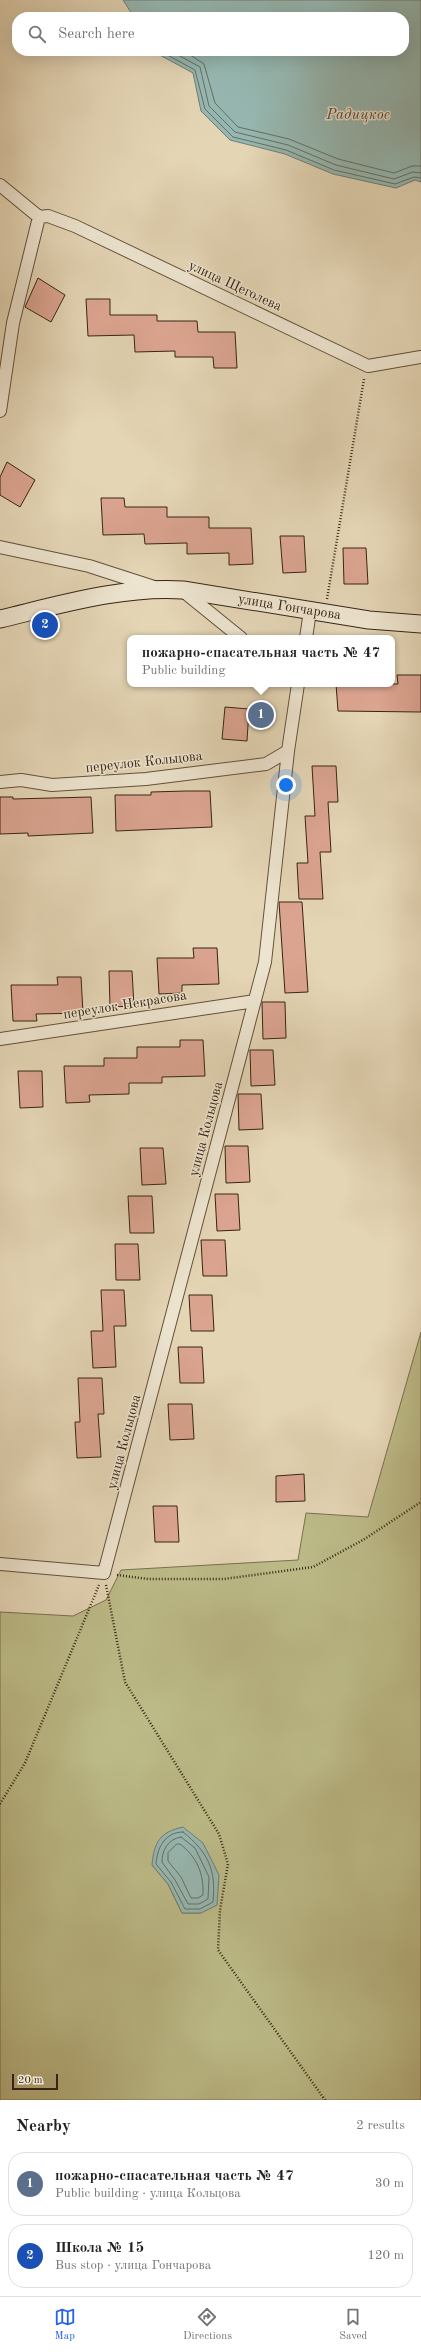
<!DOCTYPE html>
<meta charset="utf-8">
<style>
body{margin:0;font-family:"Old Standard TT",serif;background:#f2f2f2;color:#202124}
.scale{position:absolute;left:12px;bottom:10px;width:46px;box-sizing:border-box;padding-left:4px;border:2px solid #382414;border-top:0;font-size:11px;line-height:14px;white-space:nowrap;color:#382414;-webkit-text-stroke:3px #ede4cf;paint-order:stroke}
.you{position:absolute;left:286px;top:785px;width:14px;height:14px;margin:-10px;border:3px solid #fff;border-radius:50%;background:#1a73e8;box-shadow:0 0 0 6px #1a73e833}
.badge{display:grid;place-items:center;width:26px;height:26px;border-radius:50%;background:#2563eb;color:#fff;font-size:13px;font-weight:700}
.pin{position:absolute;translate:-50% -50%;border:2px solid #fff;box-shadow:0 1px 4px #0006}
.popup{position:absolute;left:127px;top:635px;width:268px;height:52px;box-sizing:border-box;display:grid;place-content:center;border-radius:8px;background:#fff;filter:drop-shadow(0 1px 3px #0005);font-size:13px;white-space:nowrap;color:#757577}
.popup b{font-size:15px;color:#202124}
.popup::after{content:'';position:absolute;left:50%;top:100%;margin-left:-8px;border:8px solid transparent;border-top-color:#fff}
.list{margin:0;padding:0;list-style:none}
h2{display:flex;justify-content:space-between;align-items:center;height:52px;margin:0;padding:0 16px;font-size:17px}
h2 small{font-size:13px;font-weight:400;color:#757577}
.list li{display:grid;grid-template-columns:26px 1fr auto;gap:12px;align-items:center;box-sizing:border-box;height:64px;margin:0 8px 8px;padding:0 8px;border:1px solid #e0e0e0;border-radius:16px}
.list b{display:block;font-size:15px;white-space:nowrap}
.list p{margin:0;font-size:13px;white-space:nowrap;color:#757577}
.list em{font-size:13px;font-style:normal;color:#757577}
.icon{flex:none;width:22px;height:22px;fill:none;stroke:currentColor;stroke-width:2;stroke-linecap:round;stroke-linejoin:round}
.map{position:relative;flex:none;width:421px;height:2100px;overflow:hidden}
.search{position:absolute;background:#fff;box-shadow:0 4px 16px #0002;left:12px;right:12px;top:12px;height:44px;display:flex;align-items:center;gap:10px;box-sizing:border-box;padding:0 14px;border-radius:16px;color:#757577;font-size:15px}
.sheet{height:196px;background:#fff}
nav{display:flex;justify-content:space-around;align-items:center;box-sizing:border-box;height:56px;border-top:1px solid #e0e0e0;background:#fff;font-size:11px;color:#757577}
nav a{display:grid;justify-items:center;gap:2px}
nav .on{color:#2563eb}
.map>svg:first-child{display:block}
.green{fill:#bcbb88;stroke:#7a704e;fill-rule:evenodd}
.water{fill:#96b8b2;stroke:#707d73}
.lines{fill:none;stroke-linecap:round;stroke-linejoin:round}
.shore{stroke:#676e63;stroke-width:1}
.building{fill:#dba490;stroke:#382414}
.street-casing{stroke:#63503c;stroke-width:14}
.secondary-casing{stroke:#382414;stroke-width:19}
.path{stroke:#382414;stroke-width:2.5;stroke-dasharray:1 2;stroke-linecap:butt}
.street{stroke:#ede4cf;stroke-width:12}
.secondary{stroke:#ede4cf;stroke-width:17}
.labels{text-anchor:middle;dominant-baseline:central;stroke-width:3;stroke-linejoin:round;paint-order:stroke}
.street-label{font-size:14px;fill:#382414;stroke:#ede4cf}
.water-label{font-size:15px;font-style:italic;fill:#50493c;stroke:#ede4cf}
</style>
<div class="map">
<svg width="421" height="2100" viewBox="0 0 421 2100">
<rect width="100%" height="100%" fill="#e4d5b5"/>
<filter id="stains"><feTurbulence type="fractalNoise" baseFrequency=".005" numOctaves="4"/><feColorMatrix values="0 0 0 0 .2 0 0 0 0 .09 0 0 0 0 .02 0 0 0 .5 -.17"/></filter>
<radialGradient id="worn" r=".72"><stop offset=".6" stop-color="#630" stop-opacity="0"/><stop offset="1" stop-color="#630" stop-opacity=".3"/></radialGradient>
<!-- green -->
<path class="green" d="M421,1332V2100H0V1612L73,1616L106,1600L121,1570L298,1560L306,1513L368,1517ZM152,1865L201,1913H182L168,1884Z"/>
<!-- water -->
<path class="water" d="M123,0H421V182L415,180L396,188L333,174L285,154L230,140L201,111L193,73L158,54L156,51H404V17H134Z
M183,1827L203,1843L219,1875L217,1905L201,1913H182L168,1884L152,1865C154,1842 160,1832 183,1827Z"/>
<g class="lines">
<!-- shore -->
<path class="shore" d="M160,51L195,70L205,109L233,137L286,150L334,170L395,184L414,177L421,178
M171,51L200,67L209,106L235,132L288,145L336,165L394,179L413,172L421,173
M184,51L204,64L215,103L238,127L289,139L338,159L394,173L412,166H421
M183,1832C209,1853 216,1870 213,1902L200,1909H185L171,1882L156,1864C157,1848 165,1832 183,1832Z
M181,1837L195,1848L209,1877L208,1899L199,1904H188L175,1880L162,1862C162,1850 168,1839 181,1837Z
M177,1844H180C197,1857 204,1874 203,1895L198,1898H191L181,1877L168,1861V1853Z"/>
</g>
<!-- building -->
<path class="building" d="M38,278L65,295L51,322L25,307Z
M86,299H110V315H157V321H197L198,332H235L237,368H214L213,357H175V351L135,352L134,335L88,336Z
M7,462L35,480L20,507L0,495V477Z
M101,498H124L125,507H167V517H209V528H251L253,564L229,565V553L187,554V543L145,544L144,534L103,535Z
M280,536H304L306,572L283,573Z
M343,548H366L368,584H344Z
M397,675H421V712L338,711L336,684H398Z
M225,707L249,709L247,741L222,739Z
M312,766H336L338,802H328L331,852H320L323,899H299L297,863H308L305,816H315Z
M186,791H210L212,827L116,831L115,795H151V792Z
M0,797H13V799L91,797L93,833L28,836V833L0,834Z
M279,902H302L308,992L285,993Z
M193,948H217L219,984L182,985V993L159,994L157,958H194Z
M109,971H132L134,1006L110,1007Z
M57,977H81L83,1013L36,1014L37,1021H13L11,985H58Z
M262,1002H285L286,1038L263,1039Z
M180,1040H203L205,1076L162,1077V1083H129V1094L89,1095L90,1102L66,1103L64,1066H104V1058H137V1047H180Z
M250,1050H273L275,1085L251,1086Z
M18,1071H42L43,1107L20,1108Z
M238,1094H261L263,1129L239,1130Z
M225,1146H248L250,1182L226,1183Z
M140,1148H163L166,1184L142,1185Z
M215,1194H238L240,1230L217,1231Z
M128,1196H152L154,1233H130Z
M201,1240H225L227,1276H203Z
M115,1244H138L140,1280H116Z
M101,1290H124L126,1326H114L116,1367L93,1368L91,1331H103Z
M189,1295H212L214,1331H191Z
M178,1347H202L204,1383H180Z
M78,1378H102L104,1414H98L101,1457L77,1458L75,1422H80Z
M168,1404H192L194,1439L170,1440Z
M304,1474L305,1501L276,1502V1476Z
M153,1506H177L179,1542H155Z"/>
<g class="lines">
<defs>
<path id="street" d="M0,185L39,217L13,323L0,411
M39,217L48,216L75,226L368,366L421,357
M0,547L89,566L154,587
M183,591L241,638
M306,638L310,611
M0,782L21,780L52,785L146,779L266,764L288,751
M0,1039L255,1001
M0,1564L104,1573L265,962L288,751L298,684"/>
<g id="secondary">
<path id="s1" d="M0,619C59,605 122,586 183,590L369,620L421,624"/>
</g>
</defs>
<!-- street casing -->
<use href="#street" class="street-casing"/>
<!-- secondary casing -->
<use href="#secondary" class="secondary-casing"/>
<!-- path -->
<path class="path" d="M327,599L364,379
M117,1575L148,1579H224L313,1567L363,1540L421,1502
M106,1585L125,1682L219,1834L228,1864L220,1910L218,1950L325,2100
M0,1804L25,1763L99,1585"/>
<!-- street -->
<use href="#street" class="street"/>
<!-- secondary -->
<use href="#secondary" class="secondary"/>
</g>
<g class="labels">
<!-- street labels -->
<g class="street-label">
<text transform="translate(235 286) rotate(25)">улица Щеголева</text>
<text stroke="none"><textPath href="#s1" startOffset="294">улица Гончарова</textPath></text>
<text transform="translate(144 762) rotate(-6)">переулок Кольцова</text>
<text transform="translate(125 1005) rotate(-9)">переулок Некрасова</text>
<text transform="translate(206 1129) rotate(-75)">улица Кольцова</text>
<text transform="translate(124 1442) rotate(-75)">улица Кольцова</text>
</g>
<!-- water labels -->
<g class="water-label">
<text x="358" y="115">Радицкое</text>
</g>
</g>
<rect width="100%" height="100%" filter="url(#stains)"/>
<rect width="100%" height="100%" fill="url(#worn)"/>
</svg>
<div class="scale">20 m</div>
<div class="you"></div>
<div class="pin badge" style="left:261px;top:715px;background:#5c6f8a">1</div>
<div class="popup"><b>пожарно-спасательная часть № 47</b>Public building</div>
<div class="pin badge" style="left:45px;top:625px;background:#1a4fb4">2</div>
<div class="search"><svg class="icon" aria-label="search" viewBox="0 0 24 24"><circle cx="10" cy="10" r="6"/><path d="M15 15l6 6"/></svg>Search here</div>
</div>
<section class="sheet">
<h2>Nearby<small>2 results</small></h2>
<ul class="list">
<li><span class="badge" style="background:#5c6f8a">1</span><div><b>пожарно-спасательная часть № 47</b><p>Public building · улица Кольцова</p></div><em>30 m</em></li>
<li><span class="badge" style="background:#1a4fb4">2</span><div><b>Школа № 15</b><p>Bus stop · улица Гончарова</p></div><em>120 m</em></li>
</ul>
</section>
<nav>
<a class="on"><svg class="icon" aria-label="map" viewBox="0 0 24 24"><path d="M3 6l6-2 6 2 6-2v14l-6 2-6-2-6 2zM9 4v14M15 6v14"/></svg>Map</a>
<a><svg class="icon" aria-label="directions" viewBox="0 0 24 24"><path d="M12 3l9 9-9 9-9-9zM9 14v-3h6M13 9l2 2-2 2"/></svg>Directions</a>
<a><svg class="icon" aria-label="saved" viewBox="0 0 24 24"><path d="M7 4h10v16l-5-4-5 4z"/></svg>Saved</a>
</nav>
